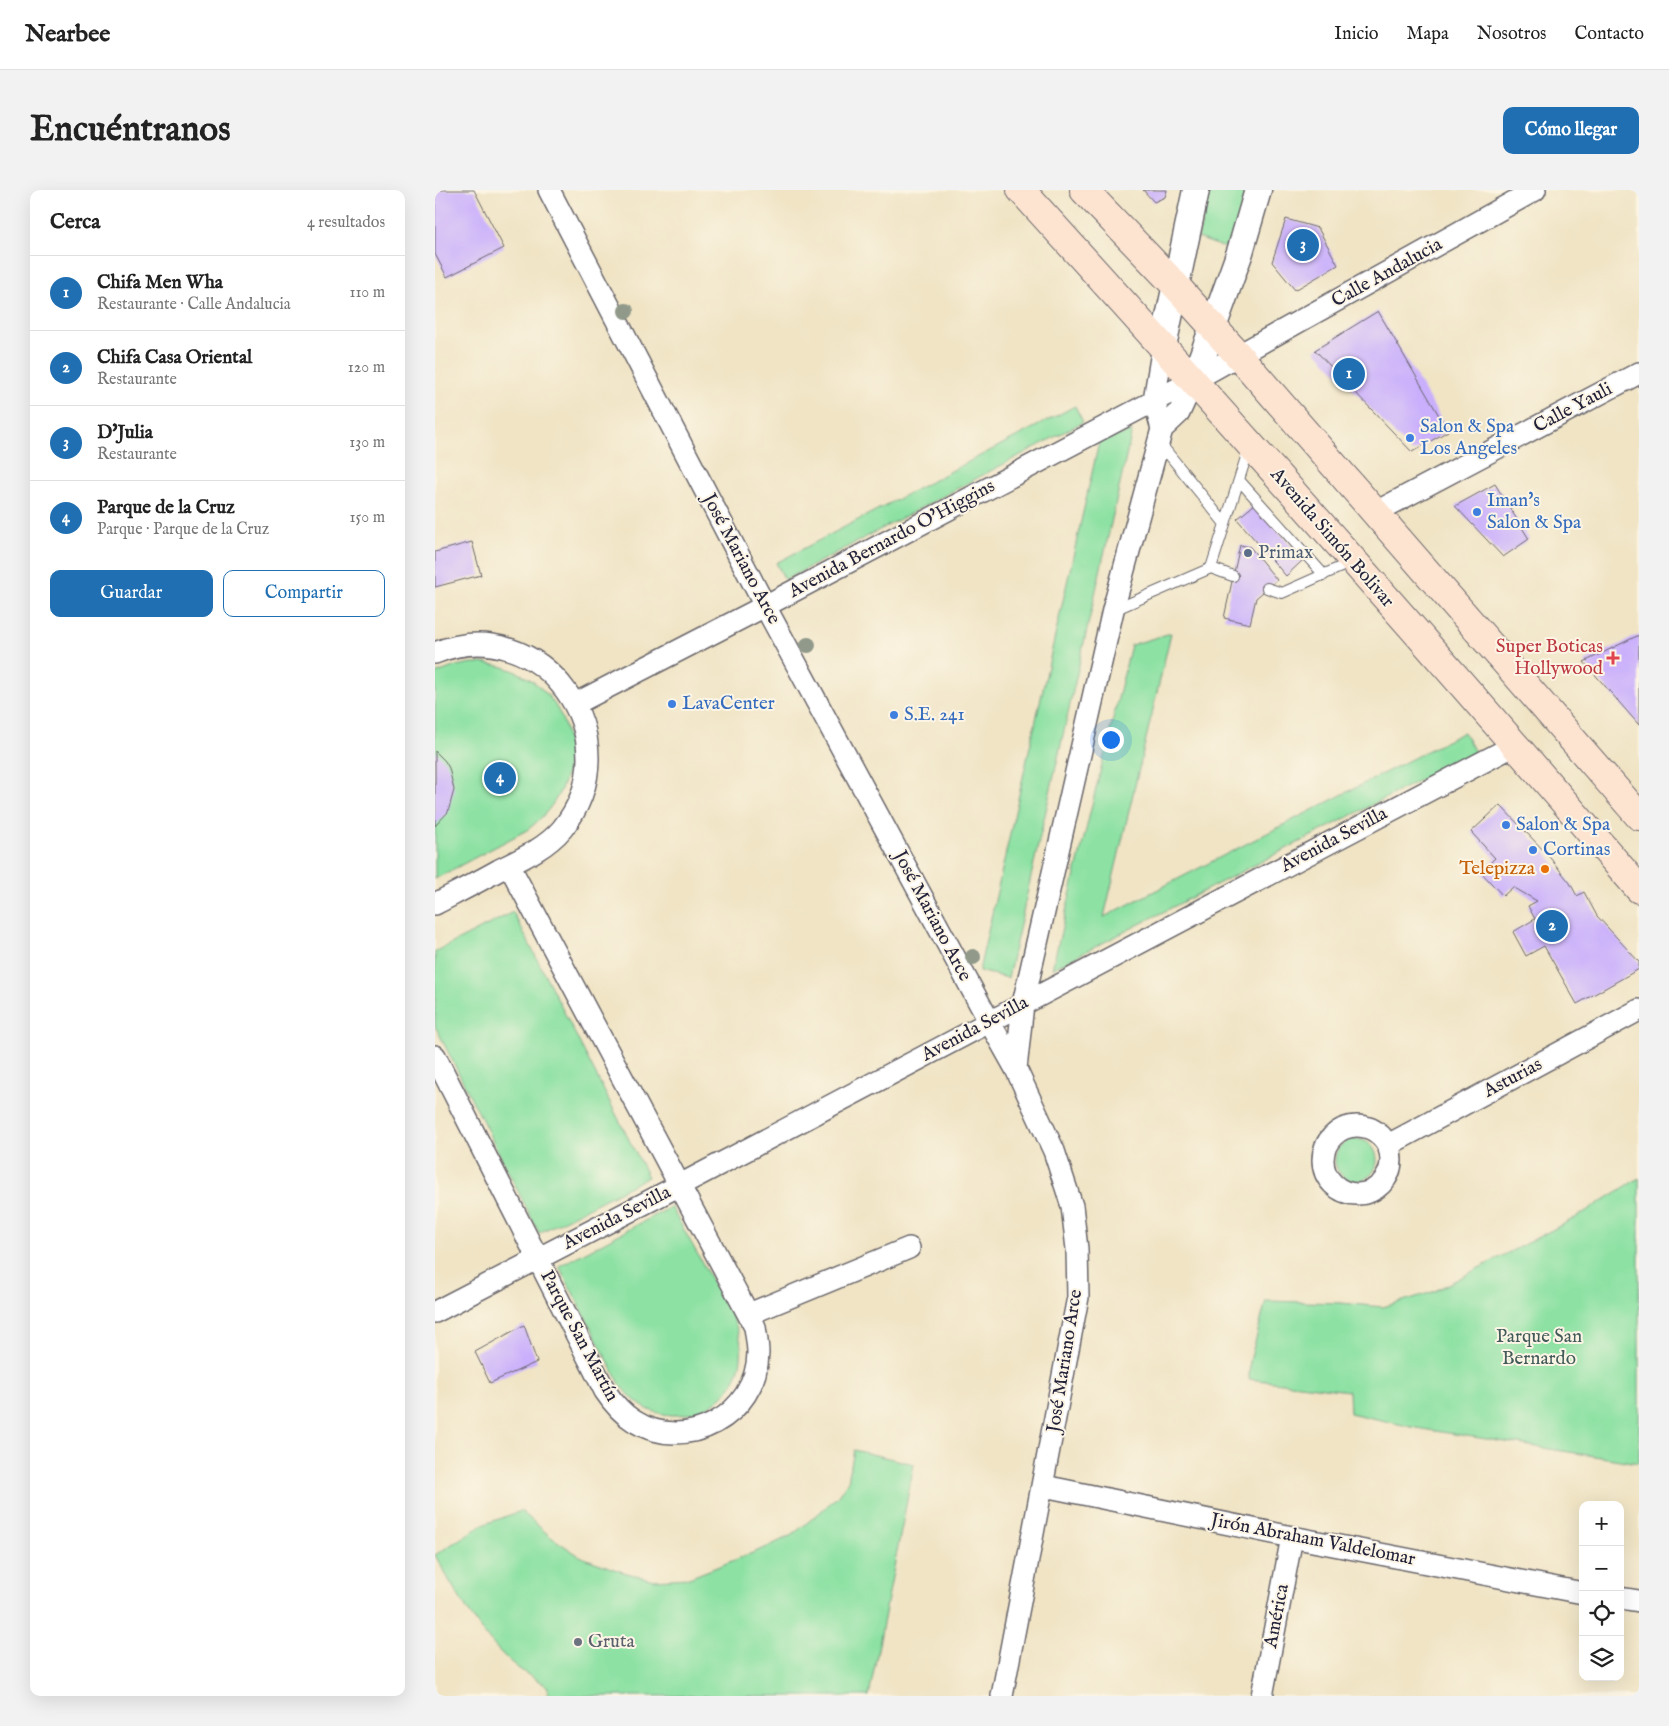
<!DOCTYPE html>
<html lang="es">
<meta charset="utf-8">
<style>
body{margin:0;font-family:"IM FELL English",serif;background:#f2f2f2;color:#222}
.controls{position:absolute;right:15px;bottom:15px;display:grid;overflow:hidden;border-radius:10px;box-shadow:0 5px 20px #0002}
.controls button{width:45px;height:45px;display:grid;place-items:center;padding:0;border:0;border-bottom:1px solid #e0e0e0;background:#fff;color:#222;font:25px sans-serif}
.you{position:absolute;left:675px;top:549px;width:18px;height:18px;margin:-12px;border:4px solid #fff;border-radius:50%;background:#1a73e8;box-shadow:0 0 0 8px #1a73e833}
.badge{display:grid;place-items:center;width:32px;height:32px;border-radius:50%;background:#1f6fb2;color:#fff;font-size:16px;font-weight:700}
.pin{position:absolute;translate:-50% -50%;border:2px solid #fff;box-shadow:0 1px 5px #0006}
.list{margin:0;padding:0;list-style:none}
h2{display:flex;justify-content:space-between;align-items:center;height:65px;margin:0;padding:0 20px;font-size:21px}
h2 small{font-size:16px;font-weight:400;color:#767676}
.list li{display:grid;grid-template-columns:32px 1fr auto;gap:15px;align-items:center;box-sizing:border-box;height:75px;padding:0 20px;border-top:1px solid #e0e0e0}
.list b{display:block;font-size:19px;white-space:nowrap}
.list p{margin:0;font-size:16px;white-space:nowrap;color:#767676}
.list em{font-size:16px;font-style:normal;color:#767676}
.actions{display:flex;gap:10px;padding:15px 20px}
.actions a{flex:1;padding:11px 0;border:1px solid #1f6fb2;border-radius:10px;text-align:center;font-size:18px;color:#1f6fb2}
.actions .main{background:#1f6fb2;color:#fff}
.icon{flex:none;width:28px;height:28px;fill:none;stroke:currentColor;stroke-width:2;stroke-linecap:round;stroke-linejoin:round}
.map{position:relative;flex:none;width:1204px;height:1506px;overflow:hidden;border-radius:10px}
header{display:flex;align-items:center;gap:30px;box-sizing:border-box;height:70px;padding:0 25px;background:#fff;border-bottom:1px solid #e0e0e0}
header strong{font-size:24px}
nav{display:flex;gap:28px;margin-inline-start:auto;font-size:18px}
.intro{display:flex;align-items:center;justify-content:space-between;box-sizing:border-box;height:120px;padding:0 30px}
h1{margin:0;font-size:35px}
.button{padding:12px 22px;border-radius:10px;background:#1f6fb2;color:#fff;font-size:18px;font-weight:700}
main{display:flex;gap:30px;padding:0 30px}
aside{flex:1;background:#fff;border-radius:10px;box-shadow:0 5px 20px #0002}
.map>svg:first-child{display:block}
.green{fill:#8ce1a3;stroke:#57826f}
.building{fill:#c9affc}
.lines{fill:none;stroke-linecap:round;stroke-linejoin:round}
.service-casing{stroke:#6a666b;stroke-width:12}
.minor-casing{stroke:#6a666b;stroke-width:24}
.tertiary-casing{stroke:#6a666b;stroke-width:29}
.secondary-casing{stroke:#6a666b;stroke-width:30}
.service{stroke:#fff;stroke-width:10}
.minor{stroke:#fff;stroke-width:21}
.tertiary{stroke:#fff;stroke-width:26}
.secondary{stroke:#fde4d1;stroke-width:28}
.tree{fill:#90998a}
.shop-dot{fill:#3f7fe0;stroke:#fcf5e5;stroke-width:2}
.service-dot{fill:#5c6f8a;stroke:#fcf5e5;stroke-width:2}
.health-dot{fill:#e0444e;stroke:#fcf5e5;stroke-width:2}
.food-dot{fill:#e8710a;stroke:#fcf5e5;stroke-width:2}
.worship-dot{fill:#6b7280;stroke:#fcf5e5;stroke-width:2}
.labels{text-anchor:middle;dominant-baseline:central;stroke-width:4;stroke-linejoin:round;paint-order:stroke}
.street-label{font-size:19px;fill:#22223b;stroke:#fcf5e5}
.shop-label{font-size:19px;fill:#366cbe;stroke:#fcf5e5;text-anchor:start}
.service-label{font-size:19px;fill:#4e5e75;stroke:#fcf5e5;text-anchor:start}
.health-label{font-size:19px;fill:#be3a42;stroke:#fcf5e5;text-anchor:end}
.food-label{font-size:19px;fill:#c56008;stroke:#fcf5e5;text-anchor:end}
.park-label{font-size:19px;fill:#425b5a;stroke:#fcf5e5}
.worship-label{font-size:19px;fill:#5b616d;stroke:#fcf5e5;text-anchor:start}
</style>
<header>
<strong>Nearbee</strong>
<nav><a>Inicio</a><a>Mapa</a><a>Nosotros</a><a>Contacto</a></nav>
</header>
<div class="intro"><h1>Encuéntranos</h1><a class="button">Cómo llegar</a></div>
<main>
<aside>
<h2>Cerca<small>4 resultados</small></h2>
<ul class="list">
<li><span class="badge">1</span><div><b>Chifa Men Wha</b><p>Restaurante · Calle Andalucia</p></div><em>110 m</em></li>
<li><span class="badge">2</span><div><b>Chifa Casa Oriental</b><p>Restaurante</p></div><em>120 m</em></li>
<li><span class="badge">3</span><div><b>D'Julia</b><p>Restaurante</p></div><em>130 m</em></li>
<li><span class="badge">4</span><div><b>Parque de la Cruz</b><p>Parque · Parque de la Cruz</p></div><em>150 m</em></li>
</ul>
<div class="actions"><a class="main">Guardar</a><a>Compartir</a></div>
</aside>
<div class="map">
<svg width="1204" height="1506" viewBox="0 0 1204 1506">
<rect width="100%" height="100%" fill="#fcf5e5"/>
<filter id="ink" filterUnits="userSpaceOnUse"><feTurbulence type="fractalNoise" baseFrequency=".02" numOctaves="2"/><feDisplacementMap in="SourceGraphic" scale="10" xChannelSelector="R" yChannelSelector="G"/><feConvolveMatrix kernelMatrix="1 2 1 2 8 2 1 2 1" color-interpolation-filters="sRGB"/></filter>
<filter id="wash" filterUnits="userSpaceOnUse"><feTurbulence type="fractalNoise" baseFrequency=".0096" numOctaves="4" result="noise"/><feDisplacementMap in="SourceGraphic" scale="20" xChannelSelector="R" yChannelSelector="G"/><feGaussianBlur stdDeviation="1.12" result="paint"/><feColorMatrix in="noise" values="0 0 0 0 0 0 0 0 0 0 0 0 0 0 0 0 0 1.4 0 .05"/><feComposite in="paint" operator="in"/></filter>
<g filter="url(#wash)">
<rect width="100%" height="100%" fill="#f0e4c5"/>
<!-- green -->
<path class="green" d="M775,0H811L796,60L763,48Z
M640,216L648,232L350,390L341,373Z
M697,241L573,788L544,781L664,252Z
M736,443L669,727L1029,542L1040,562L617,779L696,455Z
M36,473C132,471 170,583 92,640L0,689V484L21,476Z
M78,722L213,987L104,1043L0,836V762Z
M900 970a21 21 0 1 1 42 0a21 21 0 1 1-42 0Z
M1204,988V1273L981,1238L915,1223L914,1201L814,1189L815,1171L831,1111L906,1113L948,1117L998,1102L1140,1028Z
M236,1017C251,1043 266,1070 280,1097C290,1115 304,1134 306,1155C311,1204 261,1237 217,1221C203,1216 194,1205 185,1194L124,1076Z
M419,1260L479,1274L434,1506H117L112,1503L113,1497C103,1490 92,1485 83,1478C48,1451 21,1403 0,1365L47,1335L86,1321L116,1347L146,1367L188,1382L219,1390L254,1388L330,1358L357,1345L383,1324L403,1306L413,1291Z"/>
<g id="blocks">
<!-- building -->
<path class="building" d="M0,0H39L69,58L12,87L0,64Z
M708,0H732L730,7L719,12Z
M851,29L883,38L903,75L860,100L837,72Z
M943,121L1013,241L977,262L880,160Z
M1060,294L1094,349L1068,367L1020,316Z
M820,314L868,370L851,386L802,329Z
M37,352L46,385L0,397V362Z
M805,355L815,357L842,390L821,408L815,434L789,428Z
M1204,445V535L1149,472Z
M0,561L10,571L14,578L19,600L13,622L0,636Z
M1065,615L1112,664L1135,693L1142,706L1149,702L1162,726L1204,772V779L1142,814L1109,756L1091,766L1078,742L1100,729L1093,716L1102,711L1078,697L1068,706L1046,682L1060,668L1036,642Z
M89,1135L102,1172L55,1193L40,1162Z"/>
</g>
</g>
<g filter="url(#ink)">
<use href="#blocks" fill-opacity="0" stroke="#6a666b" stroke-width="1"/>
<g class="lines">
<defs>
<path id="service" d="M724,252L790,334
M804,290L889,385
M776,378L814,258
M832,398L847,403L917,372
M679,420L776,378L798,386"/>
<path id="minor" d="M114,0L330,416L554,831L581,879L619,961L637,1016L642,1059L643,1107L567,1506
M727,239L744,223L759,190
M939,323L1204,183
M0,463C107,419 200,550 127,639C111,658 86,669 64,680C43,692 21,703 0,714
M140,514L330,416L759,190L1100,0
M0,866L170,1201C178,1213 186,1223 199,1231C251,1264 322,1225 323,1163C323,1154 321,1145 320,1137L74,675
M581,879L588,814L678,420L727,239L719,210L728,156
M888 970a34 34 0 1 1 68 0a34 34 0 1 1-68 0Z
M953,955L1204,820
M0,1122L245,995L1080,555
M314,1124L474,1058
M609,1296L857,1347L1148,1403
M1185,1408L1204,1411
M827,1506L857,1347"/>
<path id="tertiary" d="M728,156L761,0
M759,190L805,62L823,0"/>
<path id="secondary" d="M586,0C795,230 1002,463 1204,699
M649,0L741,96L804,166L1204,626"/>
</defs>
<!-- service casing -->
<use href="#service" class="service-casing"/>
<!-- minor casing -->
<use href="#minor" class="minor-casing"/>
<!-- tertiary casing -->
<use href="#tertiary" class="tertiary-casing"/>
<!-- secondary casing -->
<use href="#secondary" class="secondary-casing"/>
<!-- service -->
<use href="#service" class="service"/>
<!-- minor -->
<use href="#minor" class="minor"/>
<!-- tertiary -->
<use href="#tertiary" class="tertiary"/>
<!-- secondary -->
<use href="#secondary" class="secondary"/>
</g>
<!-- trees -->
<g class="tree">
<circle cx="191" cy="121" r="8"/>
<circle cx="373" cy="455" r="8"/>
<circle cx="538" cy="767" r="8"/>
</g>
</g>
<!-- markers -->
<g class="shop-dot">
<circle cx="975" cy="248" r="5"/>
<circle cx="1042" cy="322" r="5"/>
<circle cx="237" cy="514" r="5"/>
<circle cx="459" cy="525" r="5"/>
<circle cx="1071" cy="635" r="5"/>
<circle cx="1098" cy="660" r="5"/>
</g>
<circle class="service-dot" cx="813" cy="363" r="5"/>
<path class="health-dot" d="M1175.5 460.5h5v5h5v5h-5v5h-5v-5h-5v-5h5z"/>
<circle class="food-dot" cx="1110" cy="679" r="5"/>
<circle class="worship-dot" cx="143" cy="1452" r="5"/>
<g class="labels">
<!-- street labels -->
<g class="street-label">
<text transform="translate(952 83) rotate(-29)">Calle Andalucia</text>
<text transform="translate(1138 218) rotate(-28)">Calle Yauli</text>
<text transform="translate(897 348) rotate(49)">Avenida Simón Bolivar</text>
<text transform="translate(457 349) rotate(-28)">Avenida Bernardo O'Higgins</text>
<text transform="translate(306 369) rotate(62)">José Mariano Arce</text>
<text transform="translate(899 650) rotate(-28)">Avenida Sevilla</text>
<text transform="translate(497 726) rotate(62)">José Mariano Arce</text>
<text transform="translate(540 839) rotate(-28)">Avenida Sevilla</text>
<text transform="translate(1078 888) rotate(-28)">Asturias</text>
<text transform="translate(182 1028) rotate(-27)">Avenida Sevilla</text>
<text transform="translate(144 1146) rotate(62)">Parque San Martín</text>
<text transform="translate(630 1171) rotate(-81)">José Mariano Arce</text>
<text transform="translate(878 1350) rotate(11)">Jirón Abraham Valdelomar</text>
<text transform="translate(842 1426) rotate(-79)">América</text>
</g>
<!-- shop labels -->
<g class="shop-label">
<text x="985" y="237">Salon &amp; Spa<tspan x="985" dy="22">Los Angeles</tspan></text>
<text x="1052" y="311">Iman's<tspan x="1052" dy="22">Salon &amp; Spa</tspan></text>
<text x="247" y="514">LavaCenter</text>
<text x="469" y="525">S.E. 241</text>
<text x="1081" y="635">Salon &amp; Spa</text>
<text x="1108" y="660">Cortinas</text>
</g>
<!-- service labels -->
<g class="service-label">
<text x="823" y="363">Primax</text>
</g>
<!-- health labels -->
<g class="health-label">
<text x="1168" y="457">Super Boticas<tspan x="1168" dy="22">Hollywood</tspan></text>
</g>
<!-- food labels -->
<g class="food-label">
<text x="1100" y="679">Telepizza</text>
</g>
<!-- park labels -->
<g class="park-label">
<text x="1104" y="1147">Parque San<tspan x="1104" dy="22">Bernardo</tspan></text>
</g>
<!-- worship labels -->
<g class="worship-label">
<text x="153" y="1452">Gruta</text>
</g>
</g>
</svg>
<div class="controls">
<button>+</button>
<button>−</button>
<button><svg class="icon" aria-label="locate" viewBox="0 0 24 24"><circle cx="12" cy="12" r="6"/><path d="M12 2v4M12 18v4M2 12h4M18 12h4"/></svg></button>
<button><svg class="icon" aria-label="layers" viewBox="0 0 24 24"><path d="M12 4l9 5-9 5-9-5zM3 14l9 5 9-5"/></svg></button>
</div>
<div class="you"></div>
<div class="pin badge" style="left:914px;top:184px">1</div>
<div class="pin badge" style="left:1117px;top:736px">2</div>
<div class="pin badge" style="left:868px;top:55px">3</div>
<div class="pin badge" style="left:65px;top:588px">4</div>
</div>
</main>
